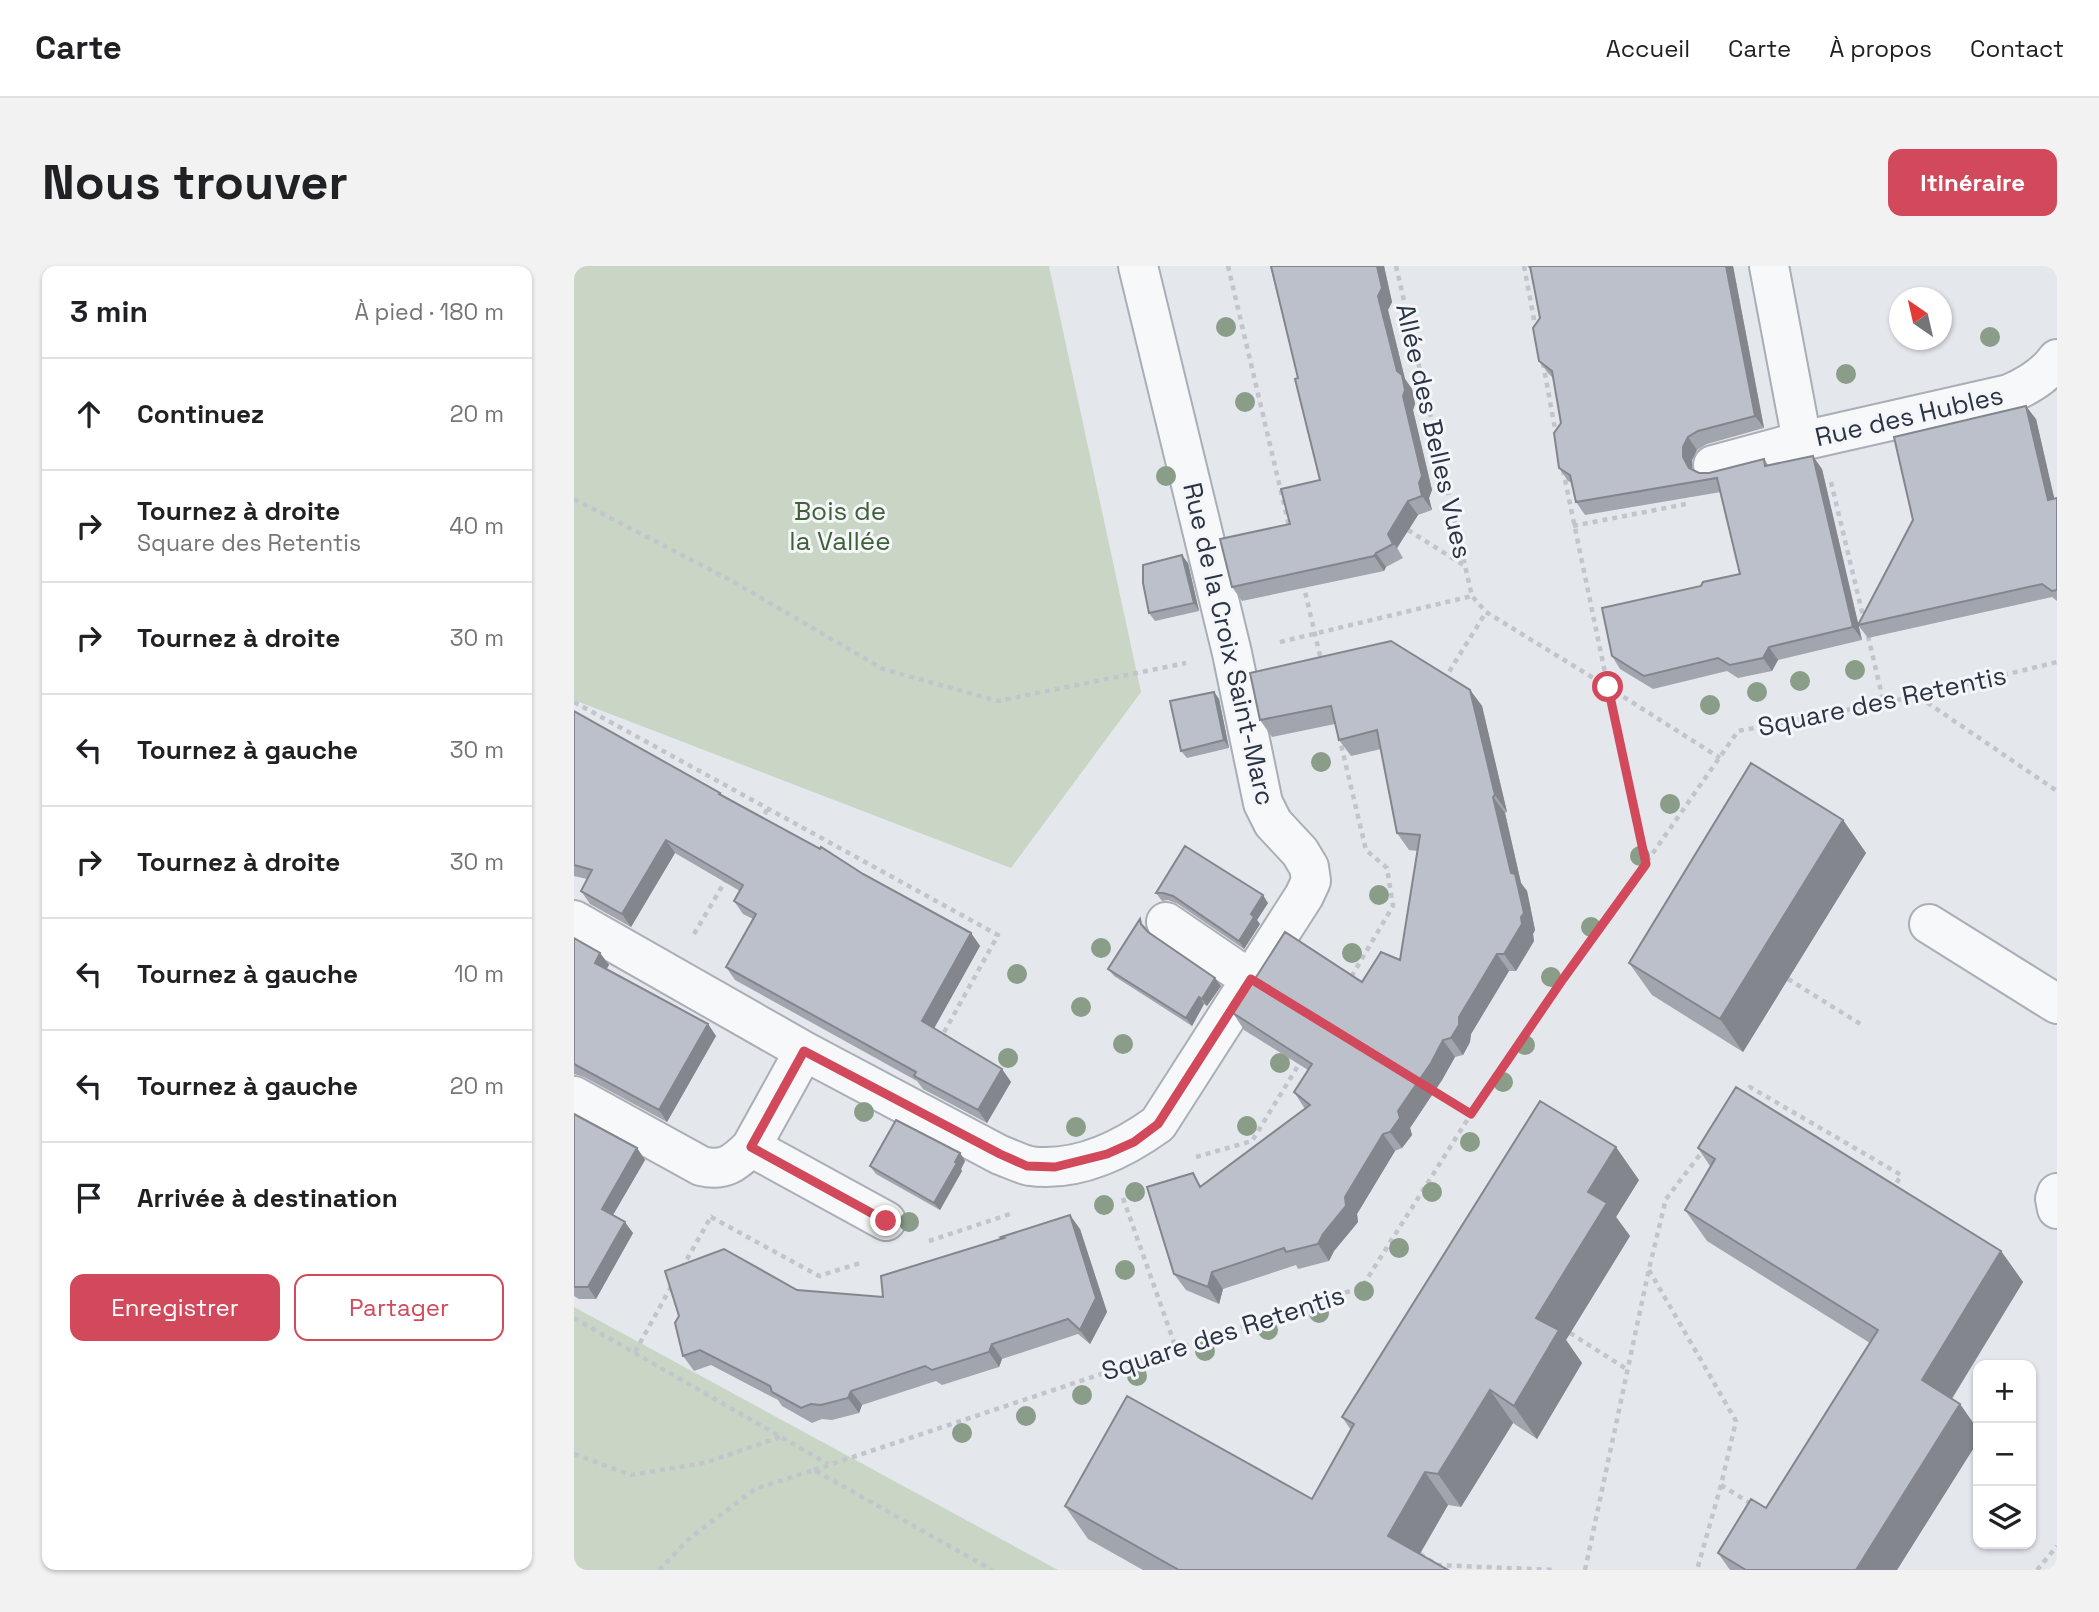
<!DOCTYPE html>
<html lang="fr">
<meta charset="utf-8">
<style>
body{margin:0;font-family:"Space Grotesk",sans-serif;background:#f2f2f2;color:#202124}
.controls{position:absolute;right:21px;bottom:21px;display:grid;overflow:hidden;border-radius:14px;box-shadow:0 2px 5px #0004}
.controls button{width:63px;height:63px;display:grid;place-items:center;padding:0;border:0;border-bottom:2px solid #e0e0e0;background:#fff;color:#202124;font:35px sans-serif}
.compass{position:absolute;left:1315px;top:21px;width:63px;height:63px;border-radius:50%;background:#fff;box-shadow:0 2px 5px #0004;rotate:326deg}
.stop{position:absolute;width:21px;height:21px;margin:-16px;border:5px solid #d1495b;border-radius:50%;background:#fff}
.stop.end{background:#d1495b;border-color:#fff;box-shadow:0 2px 7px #0008}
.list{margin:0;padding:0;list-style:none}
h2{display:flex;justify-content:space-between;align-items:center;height:91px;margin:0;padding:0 28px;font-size:30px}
h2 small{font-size:23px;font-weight:400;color:#757577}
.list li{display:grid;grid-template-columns:46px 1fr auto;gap:21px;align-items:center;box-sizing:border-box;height:112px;padding:0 28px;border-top:2px solid #e0e0e0}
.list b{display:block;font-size:26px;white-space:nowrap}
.list p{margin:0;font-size:23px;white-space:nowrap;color:#757577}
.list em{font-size:23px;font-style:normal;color:#757577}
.actions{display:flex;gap:14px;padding:21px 28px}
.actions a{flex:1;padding:16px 0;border:2px solid #d1495b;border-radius:14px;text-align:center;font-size:24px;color:#d1495b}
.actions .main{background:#d1495b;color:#fff}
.icon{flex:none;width:38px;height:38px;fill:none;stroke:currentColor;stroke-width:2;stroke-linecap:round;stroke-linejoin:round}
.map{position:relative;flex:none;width:1483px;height:1304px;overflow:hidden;border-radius:14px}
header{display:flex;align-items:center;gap:42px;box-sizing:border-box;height:98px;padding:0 35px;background:#fff;border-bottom:2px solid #e0e0e0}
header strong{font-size:33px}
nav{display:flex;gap:38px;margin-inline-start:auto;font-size:24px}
.intro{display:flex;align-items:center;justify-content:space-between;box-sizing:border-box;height:168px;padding:0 42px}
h1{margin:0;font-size:49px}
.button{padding:18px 32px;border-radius:14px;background:#d1495b;color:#fff;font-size:24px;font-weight:700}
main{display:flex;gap:42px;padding:0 42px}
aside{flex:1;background:#fff;border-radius:14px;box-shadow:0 2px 5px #0004}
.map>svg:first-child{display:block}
.green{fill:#c9d6c5}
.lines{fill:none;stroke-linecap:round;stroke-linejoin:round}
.minor-casing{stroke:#a9aeb7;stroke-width:42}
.path{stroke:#c2c5cb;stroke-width:4.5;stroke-dasharray:5 5;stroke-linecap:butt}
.minor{stroke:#f7f8fa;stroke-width:38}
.tree{fill:#899d89}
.wall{fill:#a1a5ae}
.shaded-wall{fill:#83868d}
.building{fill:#bbc0ca;stroke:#83868d;stroke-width:2}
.route{stroke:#d1495b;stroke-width:9}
.labels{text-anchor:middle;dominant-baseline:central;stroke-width:6;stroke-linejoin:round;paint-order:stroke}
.street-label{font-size:26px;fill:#2b3445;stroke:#f4f6f9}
.park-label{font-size:26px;fill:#3f6138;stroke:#f4f6f9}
</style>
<header>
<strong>Carte</strong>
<nav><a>Accueil</a><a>Carte</a><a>À propos</a><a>Contact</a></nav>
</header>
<div class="intro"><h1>Nous trouver</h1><a class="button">Itinéraire</a></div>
<main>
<aside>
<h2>3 min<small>À pied · 180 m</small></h2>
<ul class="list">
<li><svg class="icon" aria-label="ahead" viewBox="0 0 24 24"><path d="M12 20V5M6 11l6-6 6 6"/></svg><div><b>Continuez</b></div><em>20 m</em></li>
<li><svg class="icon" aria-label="right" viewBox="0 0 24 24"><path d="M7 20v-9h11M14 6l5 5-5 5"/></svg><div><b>Tournez à droite</b><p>Square des Retentis</p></div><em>40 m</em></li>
<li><svg class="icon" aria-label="right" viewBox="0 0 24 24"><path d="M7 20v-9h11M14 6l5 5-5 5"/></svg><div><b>Tournez à droite</b></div><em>30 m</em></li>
<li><svg class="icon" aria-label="left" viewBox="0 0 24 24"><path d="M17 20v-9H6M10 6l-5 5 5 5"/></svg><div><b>Tournez à gauche</b></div><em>30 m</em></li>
<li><svg class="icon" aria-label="right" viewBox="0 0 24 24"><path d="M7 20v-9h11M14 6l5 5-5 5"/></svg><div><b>Tournez à droite</b></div><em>30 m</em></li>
<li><svg class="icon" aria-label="left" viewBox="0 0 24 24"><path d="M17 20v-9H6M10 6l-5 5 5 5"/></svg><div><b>Tournez à gauche</b></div><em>10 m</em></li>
<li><svg class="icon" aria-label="left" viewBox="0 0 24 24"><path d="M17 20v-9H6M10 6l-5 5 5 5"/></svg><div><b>Tournez à gauche</b></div><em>20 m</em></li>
<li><svg class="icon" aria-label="arrive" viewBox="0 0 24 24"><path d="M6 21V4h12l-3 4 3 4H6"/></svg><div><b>Arrivée à destination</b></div></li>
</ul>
<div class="actions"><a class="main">Enregistrer</a><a>Partager</a></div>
</aside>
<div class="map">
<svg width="1483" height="1304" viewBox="0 0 1483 1304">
<rect width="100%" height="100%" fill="#e4e7ec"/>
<!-- green -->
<path class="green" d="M0,0H475L567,426L437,602L0,434Z
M0,1041L484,1304H0Z"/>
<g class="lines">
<defs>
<path id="minor" d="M1195,0L1228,175L1435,128C1454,120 1471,110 1483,93
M1139,199L1228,175
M0,654L230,785L426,889C435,892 446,898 456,900C502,906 548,884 584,858L730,630L737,615L735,601L726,586L699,557L689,537L658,387L564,0
M592,656L677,714
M1355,658L1483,738
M0,830L127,900C150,906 161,897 177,881L230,785
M177,881L312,955
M1483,927L1481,933L1483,943"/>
</defs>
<!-- minor casing -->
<use href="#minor" class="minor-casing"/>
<!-- path -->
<path class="path" d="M654,0L716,264
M822,0L898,330L912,346
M950,0L962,64
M969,97L982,168
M989,204L1034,421L1146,492
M1257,216L1290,354
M0,233L158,315L309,403L424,435L612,397
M999,260L1112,238
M834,264L891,300
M729,317L747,394
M1294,370L1310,438
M706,376L898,330
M870,414L912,346L1034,421L1072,597
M1345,431L1483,525
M0,436L424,669L368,770
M765,470L792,584L813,602L819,640L776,713
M186,557L194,542
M120,668L153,612
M1214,713L1288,759
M856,823L897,848
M1169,830L1176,821L1327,909L1320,922
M622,891L678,875L727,795
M549,932L602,1082
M137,951L245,1010L286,997
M355,975L439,947
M108,1002L138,949
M1075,1004L1162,1155L1147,1219L1123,1304
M0,1052L254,1198
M996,1067L1054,1104
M61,1086L98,1019
M0,1188L57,1209L130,1197L206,1171
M240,1204L788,1021L897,848L1164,465L1344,430L1483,396
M1147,1219L1179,1239
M846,1288L863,1299L982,1304
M85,1304L117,1271L181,1223L240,1204L418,1304
M1011,1304L1075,1003L1092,933L1131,882
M1463,1304L1483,1280"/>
<!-- minor -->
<use href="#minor" class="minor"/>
</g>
<!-- trees -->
<g class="tree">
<circle cx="652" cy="61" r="10"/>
<circle cx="1416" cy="71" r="10"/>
<circle cx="1272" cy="108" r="10"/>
<circle cx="671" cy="136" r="10"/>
<circle cx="592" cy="210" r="10"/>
<circle cx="1281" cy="404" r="10"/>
<circle cx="1226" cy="415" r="10"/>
<circle cx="1183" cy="426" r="10"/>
<circle cx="1136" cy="439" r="10"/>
<circle cx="747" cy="496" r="10"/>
<circle cx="1096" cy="538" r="10"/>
<circle cx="1066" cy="590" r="10"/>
<circle cx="805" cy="629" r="10"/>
<circle cx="1017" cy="661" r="10"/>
<circle cx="527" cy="682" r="10"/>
<circle cx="778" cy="687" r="10"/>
<circle cx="443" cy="708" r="10"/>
<circle cx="977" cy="711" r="10"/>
<circle cx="507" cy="741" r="10"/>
<circle cx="549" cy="778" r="10"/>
<circle cx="951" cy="779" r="10"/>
<circle cx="434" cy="792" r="10"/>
<circle cx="706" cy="797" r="10"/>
<circle cx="929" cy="816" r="10"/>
<circle cx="290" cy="846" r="10"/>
<circle cx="673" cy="860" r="10"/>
<circle cx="502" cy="861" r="10"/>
<circle cx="896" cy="876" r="10"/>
<circle cx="561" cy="926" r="10"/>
<circle cx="858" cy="926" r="10"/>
<circle cx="530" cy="939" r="10"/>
<circle cx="335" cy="956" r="10"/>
<circle cx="825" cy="982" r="10"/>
<circle cx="551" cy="1004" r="10"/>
<circle cx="790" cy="1025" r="10"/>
<circle cx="745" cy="1047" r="10"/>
<circle cx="694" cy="1064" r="10"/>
<circle cx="631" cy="1085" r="10"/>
<circle cx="563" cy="1110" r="10"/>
<circle cx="508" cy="1129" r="10"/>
<circle cx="452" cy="1150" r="10"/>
<circle cx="388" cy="1167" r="10"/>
</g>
<!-- wall -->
<path class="wall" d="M696,0H810L818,36L814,44L831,113L838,123L841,138L839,144L858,224L855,232L858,244L844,249L823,282L829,292L812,301L810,305L668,335L658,321L716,258L746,214L724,112Z
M953,0H1159L1190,162L1133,178L1123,184L1118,194V204L1125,207H1135L1190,193L1195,200L1248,203L1288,374L1204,394L1198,405L1164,412L1153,405L1079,423L1046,403L1038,390L1127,320L1166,308L1147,226L1011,249L1002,236L998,217L994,215L985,202L987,157L979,112L974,107L965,95L966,52L957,4Z
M1462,153L1480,233L1483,232V335L1478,331L1294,372L1284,359Z
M614,297L625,345L581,355L575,347Z
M676,407L896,424L908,440L933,546L931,547L947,617L953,625L961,664L959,668L960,675L942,705H935L897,768L896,776L889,789L881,791L868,814L836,862L838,869L828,882L821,885L783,948L784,956L760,985L755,995L724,1003L722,999L649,1023L645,1038L612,1024L600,1008L628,919L731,843L720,826L734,804L670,764L659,747L788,716L826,694L844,585L835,584L823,567L807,483L777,490L765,474L761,458L698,471L686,454Z
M640,426L645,433L655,482L613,492L607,485Z
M0,445L146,527L148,530L397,667L406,680L360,762L428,803L437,816L413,857L349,823L343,815L161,714L152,701L179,653L169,648L160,635L166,625L101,587L57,661L16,638L7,625L13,613L0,610Z
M1269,554L1292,587L1169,786L1078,729L1055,697Z
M611,580L694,637L683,654L686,658L670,683L604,638L594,634L588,635L582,627Z
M571,661L574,666L647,720L633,740L630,738L618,760L540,710L534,703Z
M0,672L26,687L35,699L32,703L134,758L142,770L93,856L10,811L0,808Z
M0,848L63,882L71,894L39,949L59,967L22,1033H5L0,1030Z
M1124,882L1427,985L1449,1016L1378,1133L1386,1138L1404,1164V1175L1323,1304H1156L1144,1287L1192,1242L1296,1077L1133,975L1111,944L1136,900Z
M386,887L391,895L387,903L388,905L366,944L302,908L296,900Z
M1065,914L1042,951L1056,970L992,1074L1008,1097L963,1173L939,1157L887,1241L874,1239L846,1288L874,1304H569L514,1273L491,1240L738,1233L777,1164L768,1151Z
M506,963L533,1046L516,1078L504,1068L428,1093L425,1101L368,1119L362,1115L288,1139L285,1147L258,1154L248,1153L238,1157L208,1140L204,1134L137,1099L120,1105L109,1090L223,1024L309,1031L428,972L427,971Z"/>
<!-- shaded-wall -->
<path class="shaded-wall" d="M803,0H810L818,36L814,44L831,113L838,123L841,138L839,144L858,224L855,232L858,244L848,230L845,217L823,105L804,30Z
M1152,0H1159L1190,162L1181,150Z
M1452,140L1462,153L1483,244L1474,234Z
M1114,171L1123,184L1118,194V204L1115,202L1109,191V181Z
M1239,190L1248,203L1288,374L1279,361Z
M834,235L844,249L823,282L829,292L814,268Z
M802,287L812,301L810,305L800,290Z
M608,289L614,297L625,345L620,337Z
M1195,381L1204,394L1198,405L1189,392Z
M896,424L908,440L933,546L921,529Z
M640,426L645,433L655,482L650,474Z
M919,531L931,547L947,617L953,625L961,664L959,668L960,675L942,705L930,688L937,607Z
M1269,554L1292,587L1169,786L1146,753Z
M92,574L101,587L57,661L48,648Z
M689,629L694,637L683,654L686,658L670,683L665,675L677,648Z
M397,667L406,680L357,768L348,755Z
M26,687L35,699L29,709L21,697Z
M923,688L935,705L897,768L896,776L889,789L877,772L885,751Z
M641,712L647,720L633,740L628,733Z
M625,731L630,738L618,760L612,752Z
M134,758L142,770L93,856L85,844Z
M869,774L881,791L868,814L836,862L838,869L828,882L816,866L824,845Z
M428,803L437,816L413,857L404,844Z
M809,868L821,885L783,948L784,956L760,985L755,995L744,978Z
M1042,881L1065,914L1042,951L1056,970L992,1074L1008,1097L963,1173L940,1140L962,1052L1014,926Z
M63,882L71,894L36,954L28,943Z
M386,887L391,895L387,903L388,905L366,944L360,937Z
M496,949L506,963L533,1046L516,1078L506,1064Z
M51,956L59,967L22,1033L14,1021Z
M1427,985L1449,1016L1370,1145L1348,1114Z
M638,1006L649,1023L645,1038L634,1021Z
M418,1078L428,1093L425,1101L415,1086Z
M916,1124L939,1157L887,1241L864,1208Z
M277,1125L288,1139L285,1147L274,1132Z
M1386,1138L1404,1164V1175L1323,1304H1282Z
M851,1206L874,1239L837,1303L814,1270Z"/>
<!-- building -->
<path class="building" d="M697,0H803L808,22L804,30L823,105L828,109L831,124L829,130L848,210L845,217L848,230L834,235L814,268L819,278L802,287L800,290L658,321L646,273L716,258L707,223L746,214L721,113L724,112Z
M956,0H1152L1181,150L1124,165L1114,171L1109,181V191L1115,202L1125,207H1135L1190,193L1191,200L1239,190L1279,361L1195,381L1189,392L1156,399L1144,392L1070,410L1038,390L1028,342L1127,320L1129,316L1166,308L1143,212L1002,236L996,209L985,202L980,167L987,157L978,105L965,95L959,62L966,52Z
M1452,140L1474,234L1483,232V324L1478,325L1468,318L1284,359L1339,254L1320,171Z
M608,289L620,337L575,347L569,317V299Z
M817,375L896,424L921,529L919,531L937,607L941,608L950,647L947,651L948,658L930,688H923L885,751V759L877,772L869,774L857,797L824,845L826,852L816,866L809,868L771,931L772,940L749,968L744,978L712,986L710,982L638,1006L634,1021L600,1008L573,921L619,907L626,921L736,839L720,826L738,798L659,747L711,666L788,716L807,686L826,694L846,569L823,567L803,464L765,474L757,440L686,454L676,407Z
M640,426L650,474L607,485L596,435Z
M0,445L146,527L145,528L246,583L247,581L289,608L397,667L348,755L428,803L404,844L340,810L342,806L152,701L182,648L160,635L169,619L92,574L48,648L7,625L18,604L0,599Z
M1177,497L1269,554L1146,753L1055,697Z
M611,580L689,629L677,648L680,651L665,675L599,630L589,627H582Z
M566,653L567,658L574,666L641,712L628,733L625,731L612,752L534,703Z
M0,672L26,687L21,697L134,758L85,844L0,798Z
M1162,821L1427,985L1348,1114L1386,1138L1282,1304H1172L1144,1287L1177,1233L1192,1242L1304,1064L1111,944L1141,893L1124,882Z
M966,835L1042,881L1014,926L1033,937L962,1052L985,1064L940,1140L916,1124L864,1208L851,1206L814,1270L874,1304H605L491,1240L553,1130L738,1233L780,1158L768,1151Z
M0,848L63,882L28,943L51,956L14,1021H0Z
M322,854L386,887L381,896L383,897L360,937L296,900Z
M496,949L522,1032L506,1064L494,1053L418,1078L415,1086L358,1104L351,1100L277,1125L274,1132L247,1139L237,1138L227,1142L198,1126L196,1120L126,1084L109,1090L101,1057L105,1050L91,1005L150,983L223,1024L309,1031L307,1010L430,972L427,971Z"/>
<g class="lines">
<!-- route -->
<path class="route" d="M312,955L177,881L230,785L426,888L453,900L481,901L533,888L560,876L584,858L677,713L897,848L989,713L1072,598L1034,421"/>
</g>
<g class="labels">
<!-- street labels -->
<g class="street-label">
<text transform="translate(1335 150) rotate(-13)">Rue des Hubles</text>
<text transform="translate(860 165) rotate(77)">Allée des Belles Vues</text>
<text transform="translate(655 378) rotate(77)">Rue de la Croix Saint-Marc</text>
<text transform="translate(1308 435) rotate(-12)">Square des Retentis</text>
<text transform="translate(649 1067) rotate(-18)">Square des Retentis</text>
</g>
<!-- park labels -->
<g class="park-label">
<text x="266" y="245">Bois de<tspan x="266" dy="30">la Vallée</tspan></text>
</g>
</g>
</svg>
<div class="controls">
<button>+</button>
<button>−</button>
<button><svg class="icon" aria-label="layers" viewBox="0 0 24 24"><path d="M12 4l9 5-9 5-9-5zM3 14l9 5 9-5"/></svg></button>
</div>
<svg class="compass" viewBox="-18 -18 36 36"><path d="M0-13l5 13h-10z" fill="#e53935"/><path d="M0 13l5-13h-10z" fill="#757577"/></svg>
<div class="stop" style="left:1034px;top:421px"></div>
<div class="stop end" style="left:312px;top:955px"></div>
</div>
</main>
